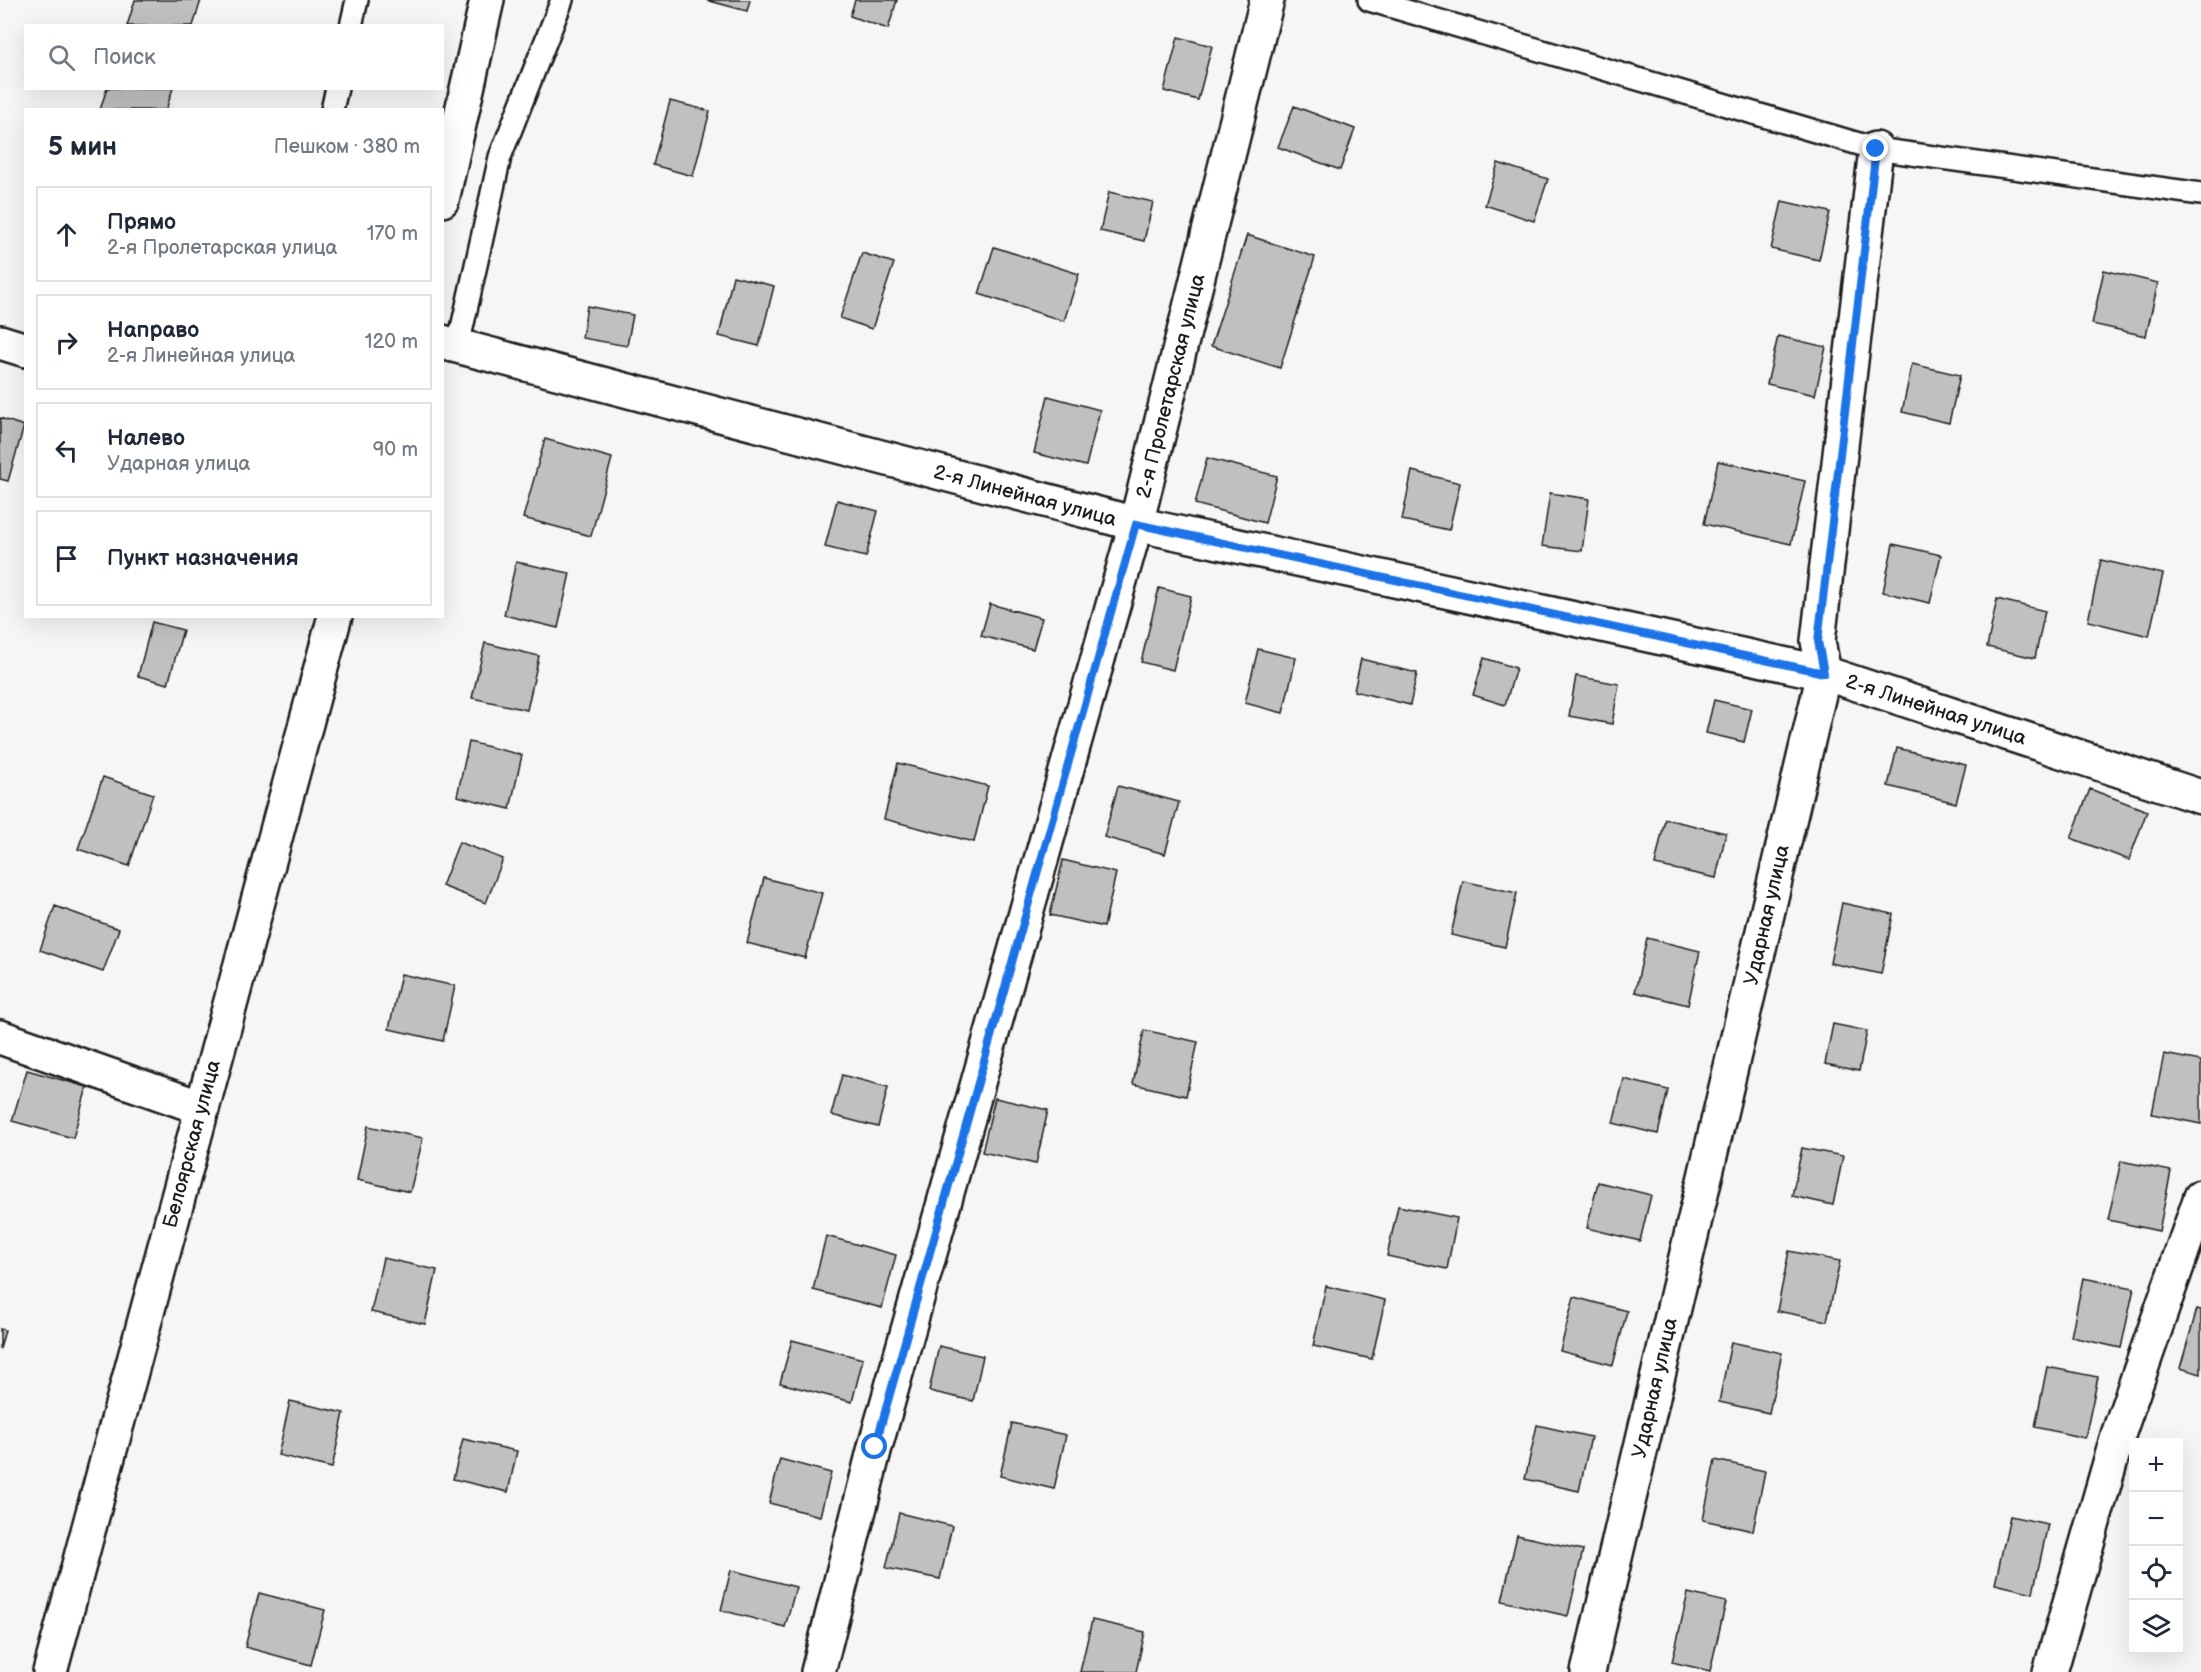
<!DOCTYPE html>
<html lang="ru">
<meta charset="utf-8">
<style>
body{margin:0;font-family:"Balsamiq Sans",sans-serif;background:#f2f2f3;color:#1f2937}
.controls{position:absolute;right:18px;bottom:18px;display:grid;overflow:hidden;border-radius:0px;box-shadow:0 6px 24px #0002}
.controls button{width:54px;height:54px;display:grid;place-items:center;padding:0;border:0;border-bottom:2px solid #e0e1e3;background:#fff;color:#1f2937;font:30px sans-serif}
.stop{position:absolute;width:18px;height:18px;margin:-14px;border:4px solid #1a73e8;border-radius:50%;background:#fff}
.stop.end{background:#1a73e8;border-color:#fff;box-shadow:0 2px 6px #0008}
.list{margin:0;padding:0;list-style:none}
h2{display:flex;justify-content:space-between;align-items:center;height:78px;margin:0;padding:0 24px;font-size:26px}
h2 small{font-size:20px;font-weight:400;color:#747a83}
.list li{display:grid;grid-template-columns:39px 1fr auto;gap:18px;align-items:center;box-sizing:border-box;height:96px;margin:0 12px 12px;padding:0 12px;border:2px solid #e0e1e3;border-radius:0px}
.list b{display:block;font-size:22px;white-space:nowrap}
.list p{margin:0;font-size:20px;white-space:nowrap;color:#747a83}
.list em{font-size:20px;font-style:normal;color:#747a83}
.icon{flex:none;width:33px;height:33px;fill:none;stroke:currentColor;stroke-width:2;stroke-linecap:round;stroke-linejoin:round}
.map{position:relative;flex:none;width:2201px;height:1672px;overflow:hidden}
.search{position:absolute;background:#fff;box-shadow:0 6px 24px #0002;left:24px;top:24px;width:420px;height:66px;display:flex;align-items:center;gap:15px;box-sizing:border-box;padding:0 21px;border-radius:0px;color:#747a83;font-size:22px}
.panel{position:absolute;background:#fff;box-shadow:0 6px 24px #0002;left:24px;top:108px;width:420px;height:510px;border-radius:0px}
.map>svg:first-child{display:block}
.building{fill:#c0c0c0;stroke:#1c1c1c;stroke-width:1.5}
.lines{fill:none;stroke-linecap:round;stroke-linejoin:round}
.service-casing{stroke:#1c1c1c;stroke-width:26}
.minor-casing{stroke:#1c1c1c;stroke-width:38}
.tertiary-casing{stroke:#1c1c1c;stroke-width:38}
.service{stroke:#fff;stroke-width:21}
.minor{stroke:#fff;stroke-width:33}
.tertiary{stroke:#fff;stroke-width:33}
.route{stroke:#1a73e8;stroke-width:8}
.labels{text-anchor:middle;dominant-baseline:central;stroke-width:5;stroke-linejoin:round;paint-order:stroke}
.street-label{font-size:20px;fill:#1c1c1c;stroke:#fff}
</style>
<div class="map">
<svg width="2201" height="1672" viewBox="0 0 2201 1672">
<rect width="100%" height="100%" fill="#f6f6f6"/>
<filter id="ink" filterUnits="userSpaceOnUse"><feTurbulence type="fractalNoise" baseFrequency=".0167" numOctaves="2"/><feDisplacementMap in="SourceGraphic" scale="12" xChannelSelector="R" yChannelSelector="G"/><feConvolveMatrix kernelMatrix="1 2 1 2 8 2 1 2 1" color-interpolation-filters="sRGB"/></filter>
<g filter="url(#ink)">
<!-- building -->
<path class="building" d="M135,0H201L193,26H127Z
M706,0H750L747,11Z
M855,0H897L888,29L850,16Z
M1178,37L1212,46L1198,100L1164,91Z
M107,88H173L166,110H100Z
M670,101L710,111L693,176L653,165Z
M1294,106L1355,129L1340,170L1278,147Z
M1498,163L1548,179L1534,221L1485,205Z
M1109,192L1153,202L1144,241L1100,231Z
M1782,201L1830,212L1819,260L1771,249Z
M1247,235L1315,257L1280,368L1211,346Z
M994,247L1079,274L1064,321L979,294Z
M862,253L894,263L872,329L840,318Z
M2104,270L2158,283L2146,336L2092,324Z
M733,276L774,286L759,346L719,336Z
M587,306L633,315L627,346L582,338Z
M1778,336L1826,347L1815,395L1767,384Z
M1912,364L1960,375L1949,423L1902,412Z
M1048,396L1100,410L1086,466L1034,453Z
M0,418L24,426L8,481L0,479Z
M545,439L612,458L591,536L523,518Z
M1207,458L1277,476L1265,523L1195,504Z
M1718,461L1805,481L1791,544L1704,524Z
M1412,471L1460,483L1449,530L1402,520Z
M1550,493L1589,499L1582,551L1542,546Z
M837,500L878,511L866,557L825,547Z
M1893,544L1941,555L1930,603L1883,592Z
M2101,560L2163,574L2149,636L2088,621Z
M516,562L570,573L558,628L504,615Z
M1159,588L1191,596L1173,670L1141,662Z
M1997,599L2045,611L2035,658L1987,647Z
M990,604L1042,618L1033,649L981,636Z
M152,622L183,630L168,684L138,676Z
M485,643L539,656L527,710L472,698Z
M1258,649L1296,658L1283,713L1245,703Z
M1484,658L1516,668L1505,705L1473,695Z
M1361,659L1417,673L1410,705L1354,691Z
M1576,676L1619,684L1612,724L1569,716Z
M1714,700L1752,709L1744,742L1706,733Z
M469,742L522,755L510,809L457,796Z
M1897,748L1966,765L1956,803L1888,786Z
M898,763L988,786L974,842L884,819Z
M103,777L153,794L129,866L78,849Z
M1118,786L1179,802L1165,854L1104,837Z
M2090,789L2147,811L2129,860L2071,838Z
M1665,819L1726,833L1716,878L1655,865Z
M459,842L503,859L486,903L442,886Z
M1063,860L1116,873L1104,927L1050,915Z
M764,878L822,893L805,958L747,943Z
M1463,881L1517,893L1505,947L1451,935Z
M1842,903L1893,914L1881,974L1830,963Z
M55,906L119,929L103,972L40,950Z
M1647,938L1700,951L1688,1005L1635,992Z
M401,974L455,986L443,1041L389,1029Z
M1833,1024L1867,1031L1859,1071L1825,1064Z
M1144,1030L1198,1042L1186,1096L1133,1084Z
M2164,1054L2201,1061V1124L2152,1114Z
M27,1070L87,1087L73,1138L12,1121Z
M842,1075L888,1087L878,1127L831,1115Z
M1624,1079L1668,1090L1658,1134L1613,1123Z
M995,1098L1048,1110L1036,1164L982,1152Z
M368,1126L423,1138L410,1192L357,1180Z
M1802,1148L1843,1156L1833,1205L1792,1196Z
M2121,1161L2171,1171L2159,1231L2108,1220Z
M1598,1182L1651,1195L1640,1241L1587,1228Z
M1398,1206L1457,1218L1447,1269L1387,1256Z
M826,1236L896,1255L882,1308L813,1290Z
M1789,1251L1840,1261L1827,1321L1777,1311Z
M383,1258L437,1270L425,1324L371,1312Z
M2083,1278L2134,1288L2121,1348L2071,1337Z
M1326,1286L1385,1300L1372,1359L1313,1346Z
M1574,1297L1627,1311L1613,1365L1560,1351Z
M2197,1309L2201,1310V1374L2180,1368Z
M0,1329L5,1330L0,1349Z
M792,1340L863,1359L852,1402L780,1383Z
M1731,1342L1782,1353L1769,1413L1719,1402Z
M939,1346L983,1356L973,1401L929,1391Z
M2047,1367L2098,1377L2085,1438L2035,1427Z
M290,1401L344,1413L332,1468L278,1455Z
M1012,1423L1066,1435L1054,1489L1000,1476Z
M1537,1425L1591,1437L1579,1491L1525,1479Z
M463,1439L517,1451L508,1492L453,1479Z
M780,1459L831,1473L820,1516L769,1503Z
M1715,1460L1765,1471L1753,1531L1703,1520Z
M899,1513L952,1526L940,1579L886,1568Z
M2010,1516L2048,1524L2033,1593L1995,1584Z
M1517,1535L1583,1550L1568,1616L1502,1601Z
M731,1570L796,1587L785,1627L721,1610Z
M259,1593L325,1610L311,1665L245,1647Z
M1688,1593L1726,1602L1710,1671L1672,1662Z
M1092,1620L1145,1632L1136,1672H1080Z"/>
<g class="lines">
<defs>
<path id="service" d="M1369,0L1876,149L2201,194
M351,26L357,0
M332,110L337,88
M458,346L500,157L562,0"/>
<path id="minor" d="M0,342L26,350
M442,342L1136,524L1824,673L2201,797
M0,1037L202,1108
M818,1672L875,1447L1136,524L1267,0
M1588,1672L1824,673L1818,641L1876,149
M2050,1672L2118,1435L2201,1197"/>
<path id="tertiary" d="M442,200L487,0
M50,1672L335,616"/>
</defs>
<!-- service casing -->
<use href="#service" class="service-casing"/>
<!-- minor casing -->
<use href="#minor" class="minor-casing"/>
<!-- tertiary casing -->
<use href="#tertiary" class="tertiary-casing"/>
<!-- service -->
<use href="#service" class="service"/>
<!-- minor -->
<use href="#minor" class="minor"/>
<!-- tertiary -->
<use href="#tertiary" class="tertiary"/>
</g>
</g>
<g class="lines" filter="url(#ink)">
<!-- route -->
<path class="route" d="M875,1447L1136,524L1824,673L1818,641L1876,149"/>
</g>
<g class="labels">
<!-- street labels -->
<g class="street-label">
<text transform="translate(1171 386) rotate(-76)">2-я Пролетарская улица</text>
<text transform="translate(1025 496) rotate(15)">2-я Линейная улица</text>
<text transform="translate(1936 710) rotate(18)">2-я Линейная улица</text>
<text transform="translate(1767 915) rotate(-77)">Ударная улица</text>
<text transform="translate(192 1144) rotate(-75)">Белоярская улица</text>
<text transform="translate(1655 1388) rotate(-77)">Ударная улица</text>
</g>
</g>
</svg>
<div class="controls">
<button>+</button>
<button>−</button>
<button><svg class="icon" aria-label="locate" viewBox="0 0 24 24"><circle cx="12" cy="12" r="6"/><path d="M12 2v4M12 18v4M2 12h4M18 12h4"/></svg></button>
<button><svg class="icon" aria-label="layers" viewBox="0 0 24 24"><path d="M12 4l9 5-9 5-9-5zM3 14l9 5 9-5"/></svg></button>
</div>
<div class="stop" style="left:875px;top:1447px"></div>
<div class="stop end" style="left:1876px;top:149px"></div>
<div class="search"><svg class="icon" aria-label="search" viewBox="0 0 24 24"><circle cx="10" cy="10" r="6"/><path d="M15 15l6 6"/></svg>Поиск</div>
<section class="panel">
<h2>5 мин<small>Пешком · 380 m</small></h2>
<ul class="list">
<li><svg class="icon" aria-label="ahead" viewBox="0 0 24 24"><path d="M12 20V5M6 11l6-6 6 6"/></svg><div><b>Прямо</b><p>2-я Пролетарская улица</p></div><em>170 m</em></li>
<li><svg class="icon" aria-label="right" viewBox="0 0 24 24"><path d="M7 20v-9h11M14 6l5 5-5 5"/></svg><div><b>Направо</b><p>2-я Линейная улица</p></div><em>120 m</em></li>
<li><svg class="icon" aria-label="left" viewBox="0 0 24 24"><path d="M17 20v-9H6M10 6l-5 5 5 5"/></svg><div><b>Налево</b><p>Ударная улица</p></div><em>90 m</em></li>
<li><svg class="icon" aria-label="arrive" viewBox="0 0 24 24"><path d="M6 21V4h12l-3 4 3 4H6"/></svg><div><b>Пункт назначения</b></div></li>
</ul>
</section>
</div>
